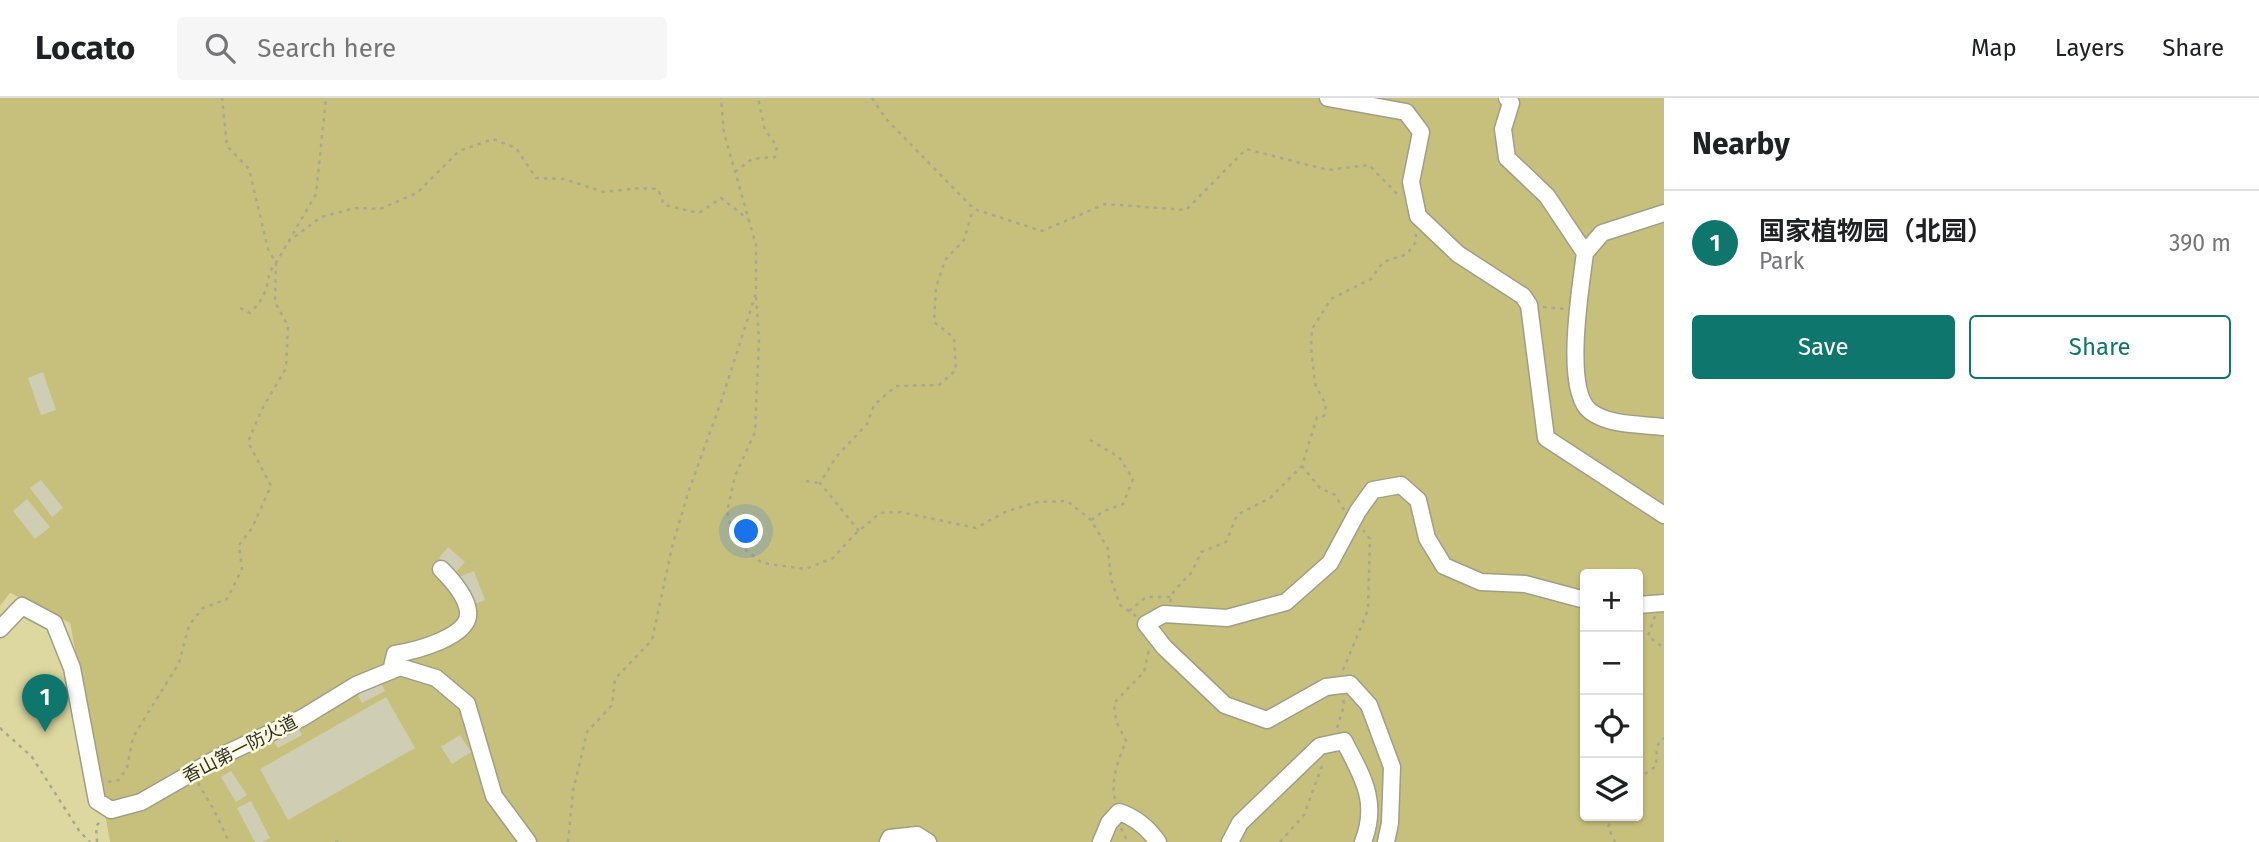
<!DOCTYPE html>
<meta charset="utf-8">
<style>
body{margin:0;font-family:"Fira Sans","Noto Sans SC",sans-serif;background:#f6f6f6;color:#202124}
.controls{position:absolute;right:21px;bottom:21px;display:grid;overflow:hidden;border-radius:7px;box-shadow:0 2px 5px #0004}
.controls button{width:63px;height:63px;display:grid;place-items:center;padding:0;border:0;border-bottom:2px solid #e0e0e0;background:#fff;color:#202124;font:35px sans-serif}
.you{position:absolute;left:747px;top:434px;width:24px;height:24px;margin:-18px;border:5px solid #fff;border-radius:50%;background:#1a73e8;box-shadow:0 0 0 10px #1a73e833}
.badge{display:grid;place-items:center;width:46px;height:46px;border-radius:50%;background:#0f766e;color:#fff;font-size:23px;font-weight:700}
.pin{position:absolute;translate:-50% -58px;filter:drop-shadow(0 2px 4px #0008)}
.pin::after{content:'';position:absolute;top:37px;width:24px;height:21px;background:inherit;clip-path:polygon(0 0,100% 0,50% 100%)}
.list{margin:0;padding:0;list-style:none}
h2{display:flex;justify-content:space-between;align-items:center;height:91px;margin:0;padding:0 28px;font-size:30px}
h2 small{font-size:23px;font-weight:400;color:#757577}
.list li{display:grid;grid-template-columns:46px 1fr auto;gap:21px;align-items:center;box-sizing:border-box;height:105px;padding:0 28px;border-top:2px solid #e0e0e0}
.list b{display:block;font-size:26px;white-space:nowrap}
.list p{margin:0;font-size:23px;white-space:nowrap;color:#757577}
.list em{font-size:23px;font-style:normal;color:#757577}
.actions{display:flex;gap:14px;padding:21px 28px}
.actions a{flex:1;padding:16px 0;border:2px solid #0f766e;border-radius:7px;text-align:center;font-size:24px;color:#0f766e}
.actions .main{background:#0f766e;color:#fff}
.icon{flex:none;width:38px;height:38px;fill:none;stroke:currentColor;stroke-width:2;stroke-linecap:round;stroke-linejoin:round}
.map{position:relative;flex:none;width:1664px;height:744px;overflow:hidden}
header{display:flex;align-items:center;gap:42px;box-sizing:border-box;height:98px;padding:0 35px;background:#fff;border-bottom:2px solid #e0e0e0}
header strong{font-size:33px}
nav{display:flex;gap:38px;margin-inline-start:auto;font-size:24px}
.search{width:490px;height:63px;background:#f6f6f6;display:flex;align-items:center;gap:18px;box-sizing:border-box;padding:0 24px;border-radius:7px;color:#757577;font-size:26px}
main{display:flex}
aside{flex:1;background:#fff}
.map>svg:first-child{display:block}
.green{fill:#ddd8a0}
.forest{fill:#c7c07c;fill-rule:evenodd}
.building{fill:#cfcdb4}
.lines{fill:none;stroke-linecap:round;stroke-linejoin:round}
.minor-casing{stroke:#a09e86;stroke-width:19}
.path{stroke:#a8a792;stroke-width:2.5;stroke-dasharray:3.5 5;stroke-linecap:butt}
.minor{stroke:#fff;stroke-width:16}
.labels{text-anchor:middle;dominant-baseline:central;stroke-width:5;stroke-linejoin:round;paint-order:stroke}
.street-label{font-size:18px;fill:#302f25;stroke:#fcfadf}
</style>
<header>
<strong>Locato</strong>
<div class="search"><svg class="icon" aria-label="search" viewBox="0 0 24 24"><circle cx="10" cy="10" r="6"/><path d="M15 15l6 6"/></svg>Search here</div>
<nav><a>Map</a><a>Layers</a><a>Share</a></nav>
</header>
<main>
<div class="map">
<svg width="1664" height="744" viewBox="0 0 1664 744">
<rect width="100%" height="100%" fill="#eeecd2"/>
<!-- green -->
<path class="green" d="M9,495L70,524L110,744H0V508Z"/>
<!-- forest -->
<path class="forest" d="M0,0H1664V744H110L70,525L10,495L0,508ZM1585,476H1638V718H1585Z"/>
<!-- building -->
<path class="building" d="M43,274L56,312L41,317L28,280Z
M41,382L63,410L52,419L30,390Z
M27,401L50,429L35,441L13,413Z
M448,449L465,464L455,475L439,460Z
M474,473L485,502L470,508L459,479Z
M378,580L385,593L362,605L355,592Z
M386,599L415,650L288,722L260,671Z
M296,627L302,637L278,650L272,640Z
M460,637L471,654L452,666L441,649Z
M231,673L247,697L236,704L221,679Z
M251,703L270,740L262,744H255L237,710Z"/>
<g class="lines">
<defs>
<path id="minor" d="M1328,0L1406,14L1421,34L1411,84L1418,118L1458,156L1523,198L1529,207L1546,340L1664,417
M1507,0L1511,5L1503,31L1507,60L1547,98L1585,155C1581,187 1563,292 1590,313C1609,328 1641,326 1664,329
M1585,155L1602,135L1664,115
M1638,507L1664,505
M0,531L22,508L54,525L72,570L97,703L111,712L141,704L221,658L302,620L356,587L400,569L436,580L467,606L494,698L528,744
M391,573L395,556C414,553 472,539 468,513C466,497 451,481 441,471
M888,744L890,740L917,737L928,744
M1101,744L1109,725L1119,714C1135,719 1148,730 1158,744
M1230,744L1240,725L1320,648L1344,643C1362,678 1379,703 1363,744
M1386,744L1390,725L1392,669L1369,607L1350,586L1326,589L1267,622L1225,607L1164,549L1146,526L1164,516L1227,520L1286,504L1330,465L1358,413L1373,392L1401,387L1418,402L1427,440L1444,468L1481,484L1525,486L1585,502"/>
</defs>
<!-- minor casing -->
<use href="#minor" class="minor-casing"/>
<!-- path -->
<path class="path" d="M872,0L886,21L974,111L1042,133L1105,106L1186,112L1246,51L1328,72L1369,67L1399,98
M735,74L752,61L775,59L777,48L765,32L758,0
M288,144L321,119L355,110L380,111L417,95L459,53L493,41L516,50L536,80L564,81L604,94L640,90L658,91L664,107L699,115L721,100L748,121
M756,199L759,241L755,334L735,378L727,414L735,443L762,465L805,471L833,460L854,437L880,415L901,414L976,430L1007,413L1038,404L1067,403L1091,422L1108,451L1111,481L1120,507L1136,518
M1543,209L1564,211
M240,210L250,215C257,208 263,200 266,191C269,181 268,173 276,165L316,96L326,0
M1090,342L1119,359L1133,381L1123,406L1104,413L1091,422
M806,383L820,385
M1344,412L1335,397L1320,390L1302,368L1317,319L1324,318L1326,307L1315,286L1311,249L1312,231L1331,201L1371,181L1383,164L1407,156L1416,144V136
M859,433L820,385L836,359L867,326L874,307L896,288L939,287L956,272L954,240L934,224L936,190L945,162L964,142L973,111
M1170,504L1174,493L1192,474L1201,454L1226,444L1237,417L1270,400L1302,368
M1129,513L1146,499H1170
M1655,518L1648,538L1664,550
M1343,572L1368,512L1370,441L1363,432
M0,630L32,659L80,734L90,744
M1337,630L1344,608L1343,599
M1638,681L1656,668L1657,648L1664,640
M108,684L119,682L127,670L133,639L179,565L189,527L203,510L227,501L242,471L239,447L252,430L271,388L248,344L261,313L286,270L288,228L275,204L276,165L268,151L249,71L227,48L222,0
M198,685L214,712L229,744
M1115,701C1110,683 1119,660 1126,643L1116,623L1114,605L1144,574L1149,551
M1613,718L1608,729L1615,744
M1121,730L1128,744
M97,744L96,728L102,722
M335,744H341
M568,744L573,693L587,634L612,607L615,581L652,542L672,449L689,392L721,304L756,195V147L724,35L721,0
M1280,744L1304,717L1323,665"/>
<!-- minor -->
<use href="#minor" class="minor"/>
</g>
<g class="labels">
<!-- street labels -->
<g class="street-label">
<text transform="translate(240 651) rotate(-27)">香山第一防火道</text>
</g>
</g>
</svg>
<div class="controls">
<button>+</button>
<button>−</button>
<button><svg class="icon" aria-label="locate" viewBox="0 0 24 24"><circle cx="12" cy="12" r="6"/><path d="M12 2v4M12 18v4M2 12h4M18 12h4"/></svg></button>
<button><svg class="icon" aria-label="layers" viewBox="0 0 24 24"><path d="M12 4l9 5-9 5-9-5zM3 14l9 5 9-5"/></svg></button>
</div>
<div class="you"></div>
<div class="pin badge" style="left:45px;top:634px">1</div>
</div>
<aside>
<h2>Nearby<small></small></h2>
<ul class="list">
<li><span class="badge">1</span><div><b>国家植物园（北园）</b><p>Park</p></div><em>390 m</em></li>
</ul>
<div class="actions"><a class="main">Save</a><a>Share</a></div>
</aside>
</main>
